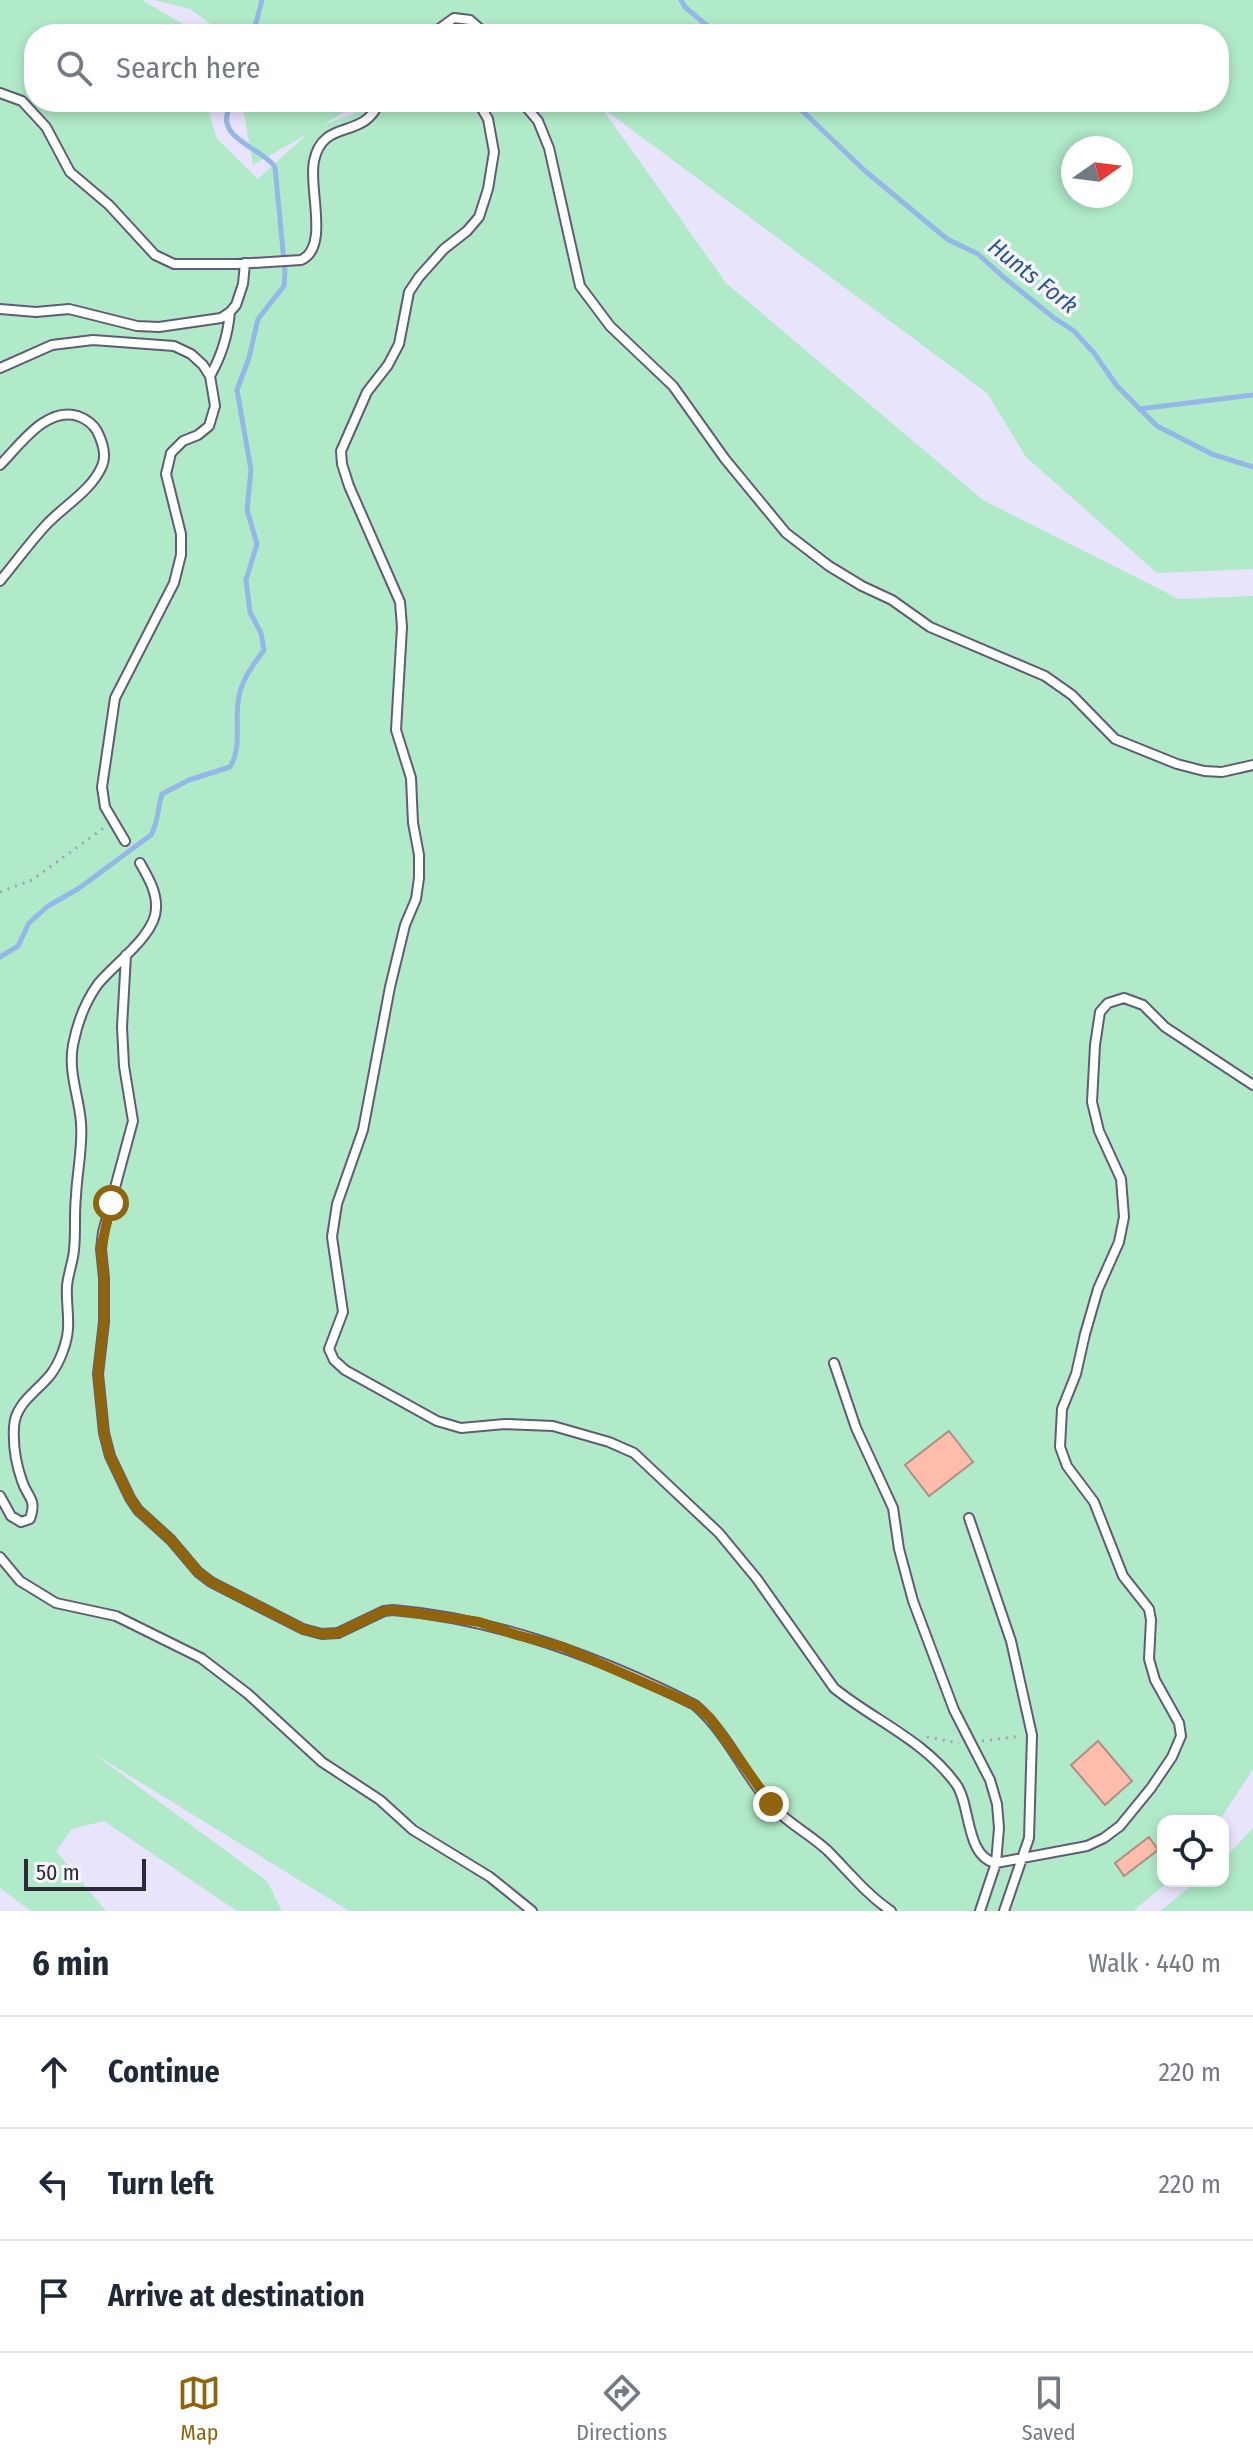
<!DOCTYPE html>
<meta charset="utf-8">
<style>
body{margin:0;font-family:"Fira Sans Condensed",sans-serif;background:#f6f6f7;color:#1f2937}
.controls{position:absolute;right:24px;bottom:24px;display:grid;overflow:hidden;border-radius:16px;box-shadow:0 4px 12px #0003}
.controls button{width:72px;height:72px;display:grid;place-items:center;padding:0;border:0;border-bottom:2px solid #e0e1e3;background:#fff;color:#1f2937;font:40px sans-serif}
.compass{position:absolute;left:1061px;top:136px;width:72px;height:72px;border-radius:50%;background:#fff;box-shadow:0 4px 12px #0003;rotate:76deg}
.scale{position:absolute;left:24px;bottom:20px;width:122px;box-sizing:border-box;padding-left:8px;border:4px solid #2d2b36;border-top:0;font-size:22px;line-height:28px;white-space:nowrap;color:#2d2b36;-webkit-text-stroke:6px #f5f4fa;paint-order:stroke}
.stop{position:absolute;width:24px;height:24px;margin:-18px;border:6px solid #8f640c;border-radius:50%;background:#fff}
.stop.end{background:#8f640c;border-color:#fff;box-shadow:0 2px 8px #0008}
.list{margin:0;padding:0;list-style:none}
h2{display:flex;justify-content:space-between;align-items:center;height:104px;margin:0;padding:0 32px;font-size:34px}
h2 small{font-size:26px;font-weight:400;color:#747a83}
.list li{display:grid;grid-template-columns:52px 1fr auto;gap:24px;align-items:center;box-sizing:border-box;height:112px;padding:0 32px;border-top:2px solid #e0e1e3}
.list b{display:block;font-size:30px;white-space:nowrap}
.list em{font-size:26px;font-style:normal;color:#747a83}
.icon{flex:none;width:44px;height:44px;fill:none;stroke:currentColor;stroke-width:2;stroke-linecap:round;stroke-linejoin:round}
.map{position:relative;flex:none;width:1253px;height:1911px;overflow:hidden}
.search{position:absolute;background:#fff;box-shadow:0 4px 12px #0003;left:24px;right:24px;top:24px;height:88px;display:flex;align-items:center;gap:20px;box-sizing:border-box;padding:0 28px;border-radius:32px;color:#747a83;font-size:30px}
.sheet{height:440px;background:#fff}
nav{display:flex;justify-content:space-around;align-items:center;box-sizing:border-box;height:112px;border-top:2px solid #e0e1e3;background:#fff;font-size:22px;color:#747a83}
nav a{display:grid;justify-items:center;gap:4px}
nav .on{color:#8f640c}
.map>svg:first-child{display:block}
.green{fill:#b0eac9;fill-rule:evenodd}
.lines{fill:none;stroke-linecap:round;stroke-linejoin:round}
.stream{stroke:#95b7e8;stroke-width:5}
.building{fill:#febdaa;stroke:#af8f85;stroke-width:2}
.lane-casing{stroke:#615c75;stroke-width:12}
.path{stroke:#a5a2b5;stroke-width:3;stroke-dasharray:2 6;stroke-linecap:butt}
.lane{stroke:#fff;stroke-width:8}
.route{stroke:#8f640c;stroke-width:10}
.labels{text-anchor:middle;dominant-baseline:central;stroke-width:7;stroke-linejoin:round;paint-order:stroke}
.water-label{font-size:24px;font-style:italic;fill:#2b5592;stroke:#f5f4fa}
</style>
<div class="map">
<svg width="1253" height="1911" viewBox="0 0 1253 1911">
<rect width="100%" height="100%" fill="#e8e4fc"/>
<!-- green -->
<path class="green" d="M0,0H142L183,24L186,34H34V102H206L217,139L258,179L307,134L253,165L242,102H355L354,106L323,125L361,111L366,102H1219V34H224L190,9L154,0H1253V569L1157,573L1026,457L987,393L601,107L726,283L983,500L1179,599L1253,596V1769L1219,1821H1163V1881H1169L1133,1911H349L93,1753L267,1881L282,1911H237L104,1821L72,1829L56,1851L106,1911H31L0,1888ZM1073,148H1121V196H1073Z
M1253,1828V1911H1160L1197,1881H1223V1860Z"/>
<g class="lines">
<!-- stream -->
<path class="stream" d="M681,0L685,7L717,34
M253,34L262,0
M793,102L864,170L947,239L978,254L1001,275L1054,318L1074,331L1094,353L1117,386L1157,426L1212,454L1253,467
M1139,409L1253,395
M0,957L18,946L29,923L48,906L78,889L151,835C158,823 158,807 162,794L189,780L230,767C242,747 235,725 238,703C239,684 252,666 264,650L261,633L250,612L246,580L257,544L247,510L251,470L237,390L249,358L258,319L284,286L285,272L275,167C262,147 208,137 233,102"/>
</g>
<!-- building -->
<path class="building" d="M949,1431L973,1462L929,1496L905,1465Z
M1098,1741L1132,1781L1105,1805L1071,1765Z
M1149,1837L1158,1850L1124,1876L1115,1863Z"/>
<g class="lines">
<defs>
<path id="lane" d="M432,34L454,18L470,20L486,34
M0,93L22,101L46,127L70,172L109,205L155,255L174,264H236L301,260C330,248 308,187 314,161C323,117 364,141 379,102
M478,102L488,119L494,152L488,189L479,217L467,231L444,249L419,277L409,292L399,344L388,365L367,392L341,451L342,464L349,486L400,602L402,627L396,730L411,778L413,823L419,855V878L416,899L405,925L390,987L363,1130L337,1204L332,1237L343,1312L329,1349L334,1360L345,1370L437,1421L461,1428L505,1424L553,1426L609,1442L634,1453L719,1533L757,1579L834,1688C875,1721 924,1740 956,1784C971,1804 965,1857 996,1863L1087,1846L1104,1838L1120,1826L1151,1788L1172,1757L1181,1736L1179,1723L1155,1680L1149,1659L1151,1620L1149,1609L1123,1576L1094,1502L1067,1466L1060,1447L1062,1409L1076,1374L1085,1334L1098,1289L1119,1242L1124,1217L1121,1179L1099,1131L1092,1102L1095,1045L1100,1012L1108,1003L1124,998L1143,1005L1165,1027L1253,1085
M522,102L538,121L549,148L580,286L610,326L673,386L725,459L786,533L829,566L862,586L892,600L930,627L1045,676L1072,695L1115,739L1177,764L1204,771L1222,772L1253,765
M0,309L36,312L69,309L137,326L159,327L221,318L230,312L236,305L243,284L245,263
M0,368L52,345L93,340L174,346L191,354L203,365L210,376L215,406L209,426L198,435L183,441L171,453L166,474L181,534V555L174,583L115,698L102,787L105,807L125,841
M210,376C221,357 228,334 230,312
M0,465C20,445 46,406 78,416C86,419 93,424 97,431C102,441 107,455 102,466C92,490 64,506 47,524C30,542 16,562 0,581
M126,955L122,1027L124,1066L133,1121L103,1232L101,1249L104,1278V1322L98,1374L104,1433L110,1456L130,1498L138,1510L171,1540L198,1572L211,1582L303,1629L322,1634L338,1633L384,1611L393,1610C499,1619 601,1658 695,1705C727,1733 743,1772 770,1804C787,1823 810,1834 828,1851C849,1872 866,1894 891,1911
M834,1363L856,1428L893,1508L899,1549L913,1601L954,1710L990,1780L997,1804L999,1828L996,1863L980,1911
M0,1496L11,1516L21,1522L30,1519C37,1498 28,1499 22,1481C16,1464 13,1444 14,1427C15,1403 38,1391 51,1374C60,1362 67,1343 68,1329C69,1315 66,1300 67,1286C68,1274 73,1262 74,1250C76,1232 74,1214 76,1196C77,1172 83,1147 81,1123C79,1096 68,1073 73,1045C77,1024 85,1002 98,984C114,964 156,935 156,908C157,892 148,877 140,863
M969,1518L1011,1641L1032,1735L1029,1838L1004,1911
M0,1557L20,1581L56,1603L116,1616L201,1658L248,1694L322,1762L380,1800L413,1830L490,1877L532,1911"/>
</defs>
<!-- lane casing -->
<use href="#lane" class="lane-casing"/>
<!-- path -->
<path class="path" d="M0,892L32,880L105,827
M927,1737L959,1743
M982,1741L1022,1736"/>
<!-- lane -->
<use href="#lane" class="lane"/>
</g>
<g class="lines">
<!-- route -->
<path class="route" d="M111,1203L101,1249L104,1278V1322L98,1374L104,1433L110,1456L130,1498L138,1510L171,1540L198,1572L211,1582L303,1629L322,1634L338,1633L384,1611L393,1610L479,1622L517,1635L563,1647L695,1705L710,1718L771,1804"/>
</g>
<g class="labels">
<!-- water labels -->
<g class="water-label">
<text transform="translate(1033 276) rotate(38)">Hunts Fork</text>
</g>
</g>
</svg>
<div class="controls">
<button><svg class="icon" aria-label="locate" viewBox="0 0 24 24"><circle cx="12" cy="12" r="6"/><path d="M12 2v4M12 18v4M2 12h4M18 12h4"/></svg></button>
</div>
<svg class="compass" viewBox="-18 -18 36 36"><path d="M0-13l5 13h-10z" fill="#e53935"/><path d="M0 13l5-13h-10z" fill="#747a83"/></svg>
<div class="scale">50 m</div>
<div class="stop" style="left:111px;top:1203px"></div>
<div class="stop end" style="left:771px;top:1804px"></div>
<div class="search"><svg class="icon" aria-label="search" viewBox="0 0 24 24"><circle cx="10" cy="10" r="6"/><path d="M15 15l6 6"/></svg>Search here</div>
</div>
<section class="sheet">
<h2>6 min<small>Walk · 440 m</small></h2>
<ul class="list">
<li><svg class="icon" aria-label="ahead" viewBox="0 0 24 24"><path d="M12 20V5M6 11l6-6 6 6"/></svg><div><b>Continue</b></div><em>220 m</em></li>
<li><svg class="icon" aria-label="left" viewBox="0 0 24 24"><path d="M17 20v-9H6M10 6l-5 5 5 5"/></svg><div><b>Turn left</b></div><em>220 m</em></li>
<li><svg class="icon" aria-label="arrive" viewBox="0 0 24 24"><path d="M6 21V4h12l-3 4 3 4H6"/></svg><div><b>Arrive at destination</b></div></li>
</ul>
</section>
<nav>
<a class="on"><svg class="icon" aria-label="map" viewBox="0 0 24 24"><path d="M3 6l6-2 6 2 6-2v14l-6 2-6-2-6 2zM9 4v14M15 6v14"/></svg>Map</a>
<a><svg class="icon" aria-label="directions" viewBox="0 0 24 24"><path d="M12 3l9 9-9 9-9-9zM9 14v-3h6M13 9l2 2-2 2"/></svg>Directions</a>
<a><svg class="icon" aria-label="saved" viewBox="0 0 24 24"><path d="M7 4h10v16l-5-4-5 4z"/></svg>Saved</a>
</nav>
